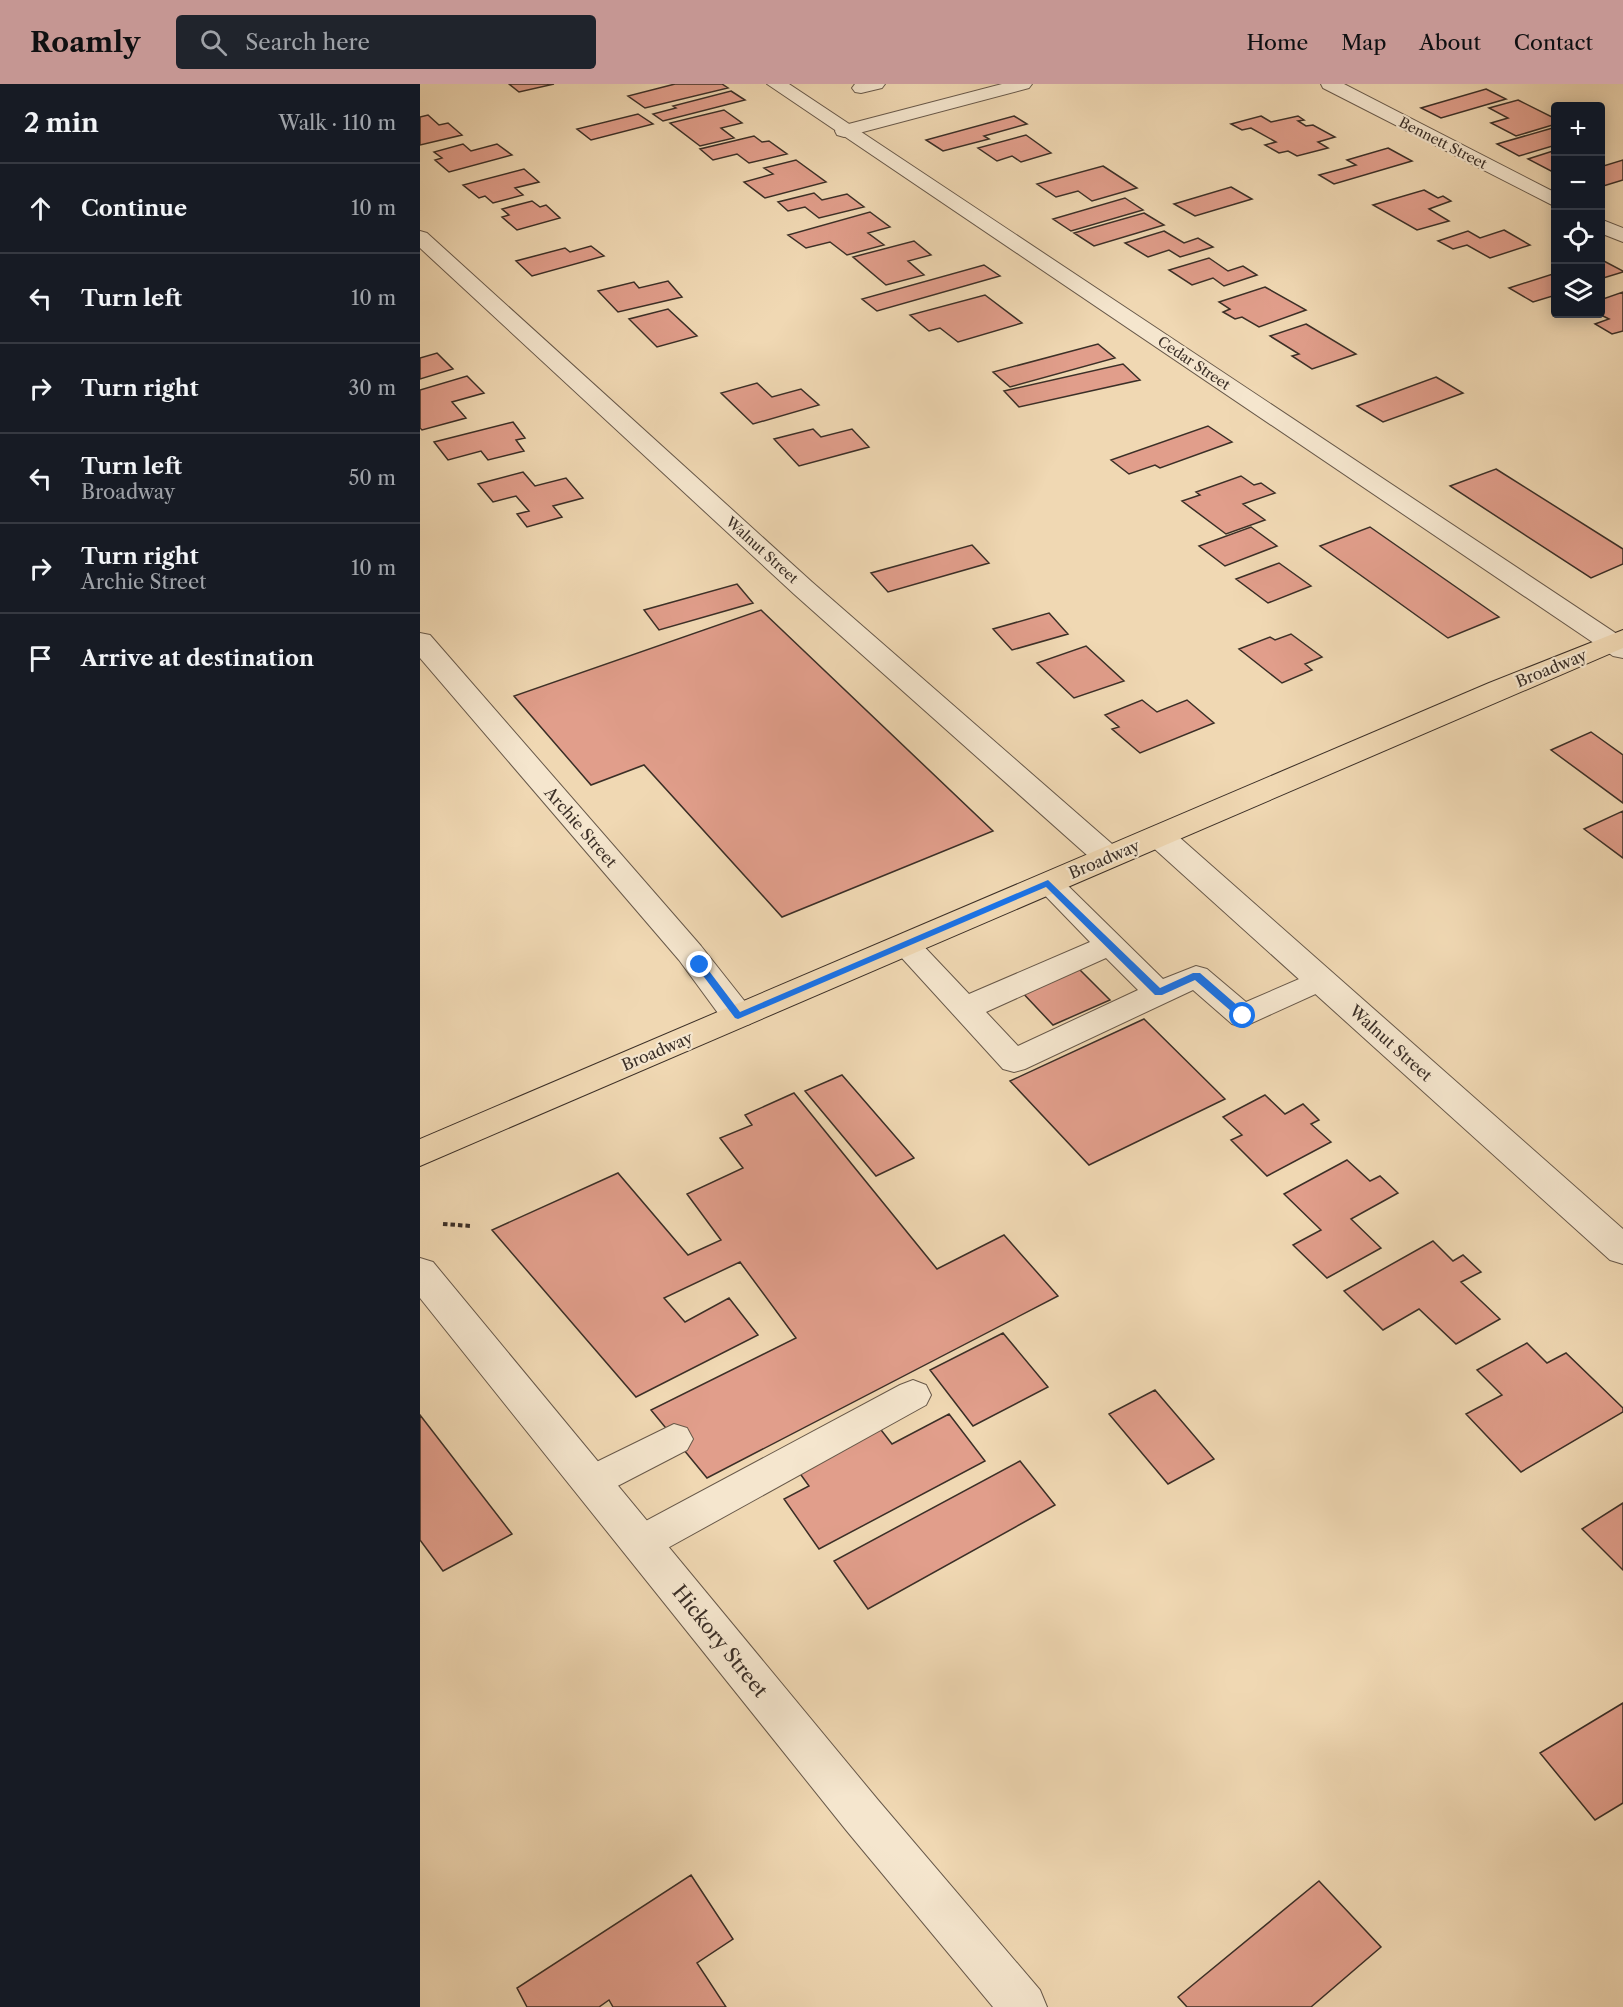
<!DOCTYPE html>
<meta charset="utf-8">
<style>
body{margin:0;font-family:"Libre Caslon Text",serif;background:#20242c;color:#f1f3f6}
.controls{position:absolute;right:18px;top:18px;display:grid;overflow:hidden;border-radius:6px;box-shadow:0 3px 15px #0003}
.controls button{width:54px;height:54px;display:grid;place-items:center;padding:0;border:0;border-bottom:2px solid #363941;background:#171b24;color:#f1f3f6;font:30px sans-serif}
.stop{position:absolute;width:18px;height:18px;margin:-14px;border:4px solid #1a73e8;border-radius:50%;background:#fff}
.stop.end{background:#1a73e8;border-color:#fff;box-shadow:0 2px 6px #0008}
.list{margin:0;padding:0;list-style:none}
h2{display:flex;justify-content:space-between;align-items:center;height:78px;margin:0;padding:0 24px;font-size:26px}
h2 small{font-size:20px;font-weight:400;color:#9ea1a6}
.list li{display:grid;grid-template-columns:39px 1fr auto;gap:18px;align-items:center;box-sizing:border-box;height:90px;padding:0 24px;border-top:2px solid #363941}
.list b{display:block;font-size:22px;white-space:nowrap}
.list p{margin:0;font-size:20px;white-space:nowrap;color:#9ea1a6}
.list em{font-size:20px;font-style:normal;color:#9ea1a6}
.icon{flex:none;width:33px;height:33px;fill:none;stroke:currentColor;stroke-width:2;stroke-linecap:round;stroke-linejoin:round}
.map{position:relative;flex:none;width:1203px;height:1923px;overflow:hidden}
header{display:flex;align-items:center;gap:36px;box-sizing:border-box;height:84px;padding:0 30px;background:#c59692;color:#111}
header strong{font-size:28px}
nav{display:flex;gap:33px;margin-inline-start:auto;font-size:21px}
.search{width:420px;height:54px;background:#20242c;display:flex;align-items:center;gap:15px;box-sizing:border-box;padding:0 21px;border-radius:6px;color:#9ea1a6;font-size:22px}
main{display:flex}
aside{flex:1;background:#171b24}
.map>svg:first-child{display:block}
.building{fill:#e19e8b;stroke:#3b2f27;stroke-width:1.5}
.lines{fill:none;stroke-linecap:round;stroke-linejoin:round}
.lane-casing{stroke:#68594a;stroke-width:2}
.street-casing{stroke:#68594a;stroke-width:2}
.primary-casing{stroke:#3b2f27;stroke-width:2}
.path{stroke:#3b2f27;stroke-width:4;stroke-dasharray:4.5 3;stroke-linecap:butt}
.lane{fill:#f5e6ce;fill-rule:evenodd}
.street{fill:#f5e6ce;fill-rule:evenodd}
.primary{fill:#f0d8b3;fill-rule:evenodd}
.route{fill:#1a73e8}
.labels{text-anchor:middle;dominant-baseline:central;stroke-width:4.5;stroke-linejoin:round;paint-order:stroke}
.far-street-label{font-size:14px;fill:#3b2f27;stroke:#f5e6ce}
.street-label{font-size:16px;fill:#3b2f27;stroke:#f5e6ce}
.near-street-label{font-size:20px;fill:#3b2f27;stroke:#f5e6ce}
</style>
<header>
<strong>Roamly</strong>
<div class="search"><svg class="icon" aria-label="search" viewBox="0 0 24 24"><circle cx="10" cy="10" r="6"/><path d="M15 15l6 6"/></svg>Search here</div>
<nav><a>Home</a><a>Map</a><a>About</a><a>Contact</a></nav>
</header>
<main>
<aside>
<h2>2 min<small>Walk · 110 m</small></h2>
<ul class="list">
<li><svg class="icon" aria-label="ahead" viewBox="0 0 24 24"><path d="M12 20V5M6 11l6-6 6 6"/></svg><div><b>Continue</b></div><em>10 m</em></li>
<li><svg class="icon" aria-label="left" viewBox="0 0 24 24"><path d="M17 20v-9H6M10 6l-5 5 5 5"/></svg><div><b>Turn left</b></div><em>10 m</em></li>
<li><svg class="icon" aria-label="right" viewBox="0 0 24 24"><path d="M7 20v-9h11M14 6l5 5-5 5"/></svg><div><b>Turn right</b></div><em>30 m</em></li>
<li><svg class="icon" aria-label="left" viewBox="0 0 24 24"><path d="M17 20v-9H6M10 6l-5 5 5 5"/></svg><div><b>Turn left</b><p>Broadway</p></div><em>50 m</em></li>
<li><svg class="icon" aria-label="right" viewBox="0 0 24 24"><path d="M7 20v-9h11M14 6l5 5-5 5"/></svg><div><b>Turn right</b><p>Archie Street</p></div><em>10 m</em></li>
<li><svg class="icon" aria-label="arrive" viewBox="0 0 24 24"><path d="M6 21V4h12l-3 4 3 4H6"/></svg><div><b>Arrive at destination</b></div></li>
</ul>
</aside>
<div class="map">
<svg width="1203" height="1923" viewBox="0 0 1203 1923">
<rect width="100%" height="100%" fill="#f0d8b3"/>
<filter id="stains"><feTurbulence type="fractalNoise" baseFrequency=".00333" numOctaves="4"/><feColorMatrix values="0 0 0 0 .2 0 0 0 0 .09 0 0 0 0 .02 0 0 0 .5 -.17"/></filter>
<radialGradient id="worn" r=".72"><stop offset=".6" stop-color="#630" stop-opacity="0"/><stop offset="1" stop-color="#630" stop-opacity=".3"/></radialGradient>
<!-- building -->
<path class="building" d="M89,0H134L99,8Z
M255,0H302L308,4L225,24L208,12Z
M1066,5L1086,15L1021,34L1001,24Z
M311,7L325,16L243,37L233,30L256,24L253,22Z
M1098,16L1136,35V40L1096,52L1071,39L1088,34L1069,24Z
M304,26L322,39L301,44L314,54L280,62L250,39Z
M218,30L233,40L171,56L157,45Z
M8,31L19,41L28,39L42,51L0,61V33Z
M594,32L607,40L564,52L569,55L523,67L506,56Z
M841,32L851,38L878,32L884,36L878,37L886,42L893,41L915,53L898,58L908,64L877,72L868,67L859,69L845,61L856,58L831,44L822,46L811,40Z
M1136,43V61L1099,72L1077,60Z
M606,51L631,69L601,78L592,72L577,77L558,64Z
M334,52L342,58L349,57L367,70L329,79L317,70L293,76L280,65Z
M43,60L51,67L77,60L92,71L29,88L15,76L22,74L14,68Z
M968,64L992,77L914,100L899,91L936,81L927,76Z
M1136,66V86L1131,87L1108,75Z
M376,76L406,98L345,114L324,98L353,90L344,84Z
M1203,76V96L1180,103V83Z
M683,82L717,104L672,117L658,107L636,113L617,100Z
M104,85L119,98L95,104L103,111L73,119L65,112L59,114L43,101Z
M811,103L832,115L775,132L754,120Z
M1004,106L1018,114L1023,112L1031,117L1009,125L1029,137L997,146L953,121Z
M394,109L402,116L427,110L444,123L399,134L385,123L368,127L358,118Z
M705,114L723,126L651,147L633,135Z
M112,117L120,123L126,121L140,134L97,146L82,133L89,131L82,125Z
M450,128L470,143L448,149L464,161L427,171L410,158L386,164L368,151Z
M724,129L744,141L674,162L654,149Z
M1084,146L1110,161L1070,174L1047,161L1033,165L1018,157L1048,147L1060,154Z
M744,147L764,159L778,154L793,163L760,173L749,166L728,173L705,159Z
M494,157L511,171L488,177L504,191L466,201L433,173Z
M171,162L184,172L112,192L96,177L145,164L150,168Z
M789,174L808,187L823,182L837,191L804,202L793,194L772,201L749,186Z
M1180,175L1203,187V188L1180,195Z
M564,181L580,192L457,227L442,215Z
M1136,189V211L1113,218L1089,204Z
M248,197L262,213L198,228L178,207L214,198L219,204Z
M845,203L886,226L839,243L822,233L815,235L803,228L810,225L799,218Z
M1203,208V247L1192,250L1175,240L1189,235L1179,230L1180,216Z
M565,211L602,239L538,258L520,244L509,247L490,231Z
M248,225L277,252L237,263L209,235Z
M886,240L936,270L892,285L872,272L879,270L850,252Z
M678,260L695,274L590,303L573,288Z
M17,269L33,285L0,295V274Z
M703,280L720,296L599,323L584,307Z
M47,292L64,309L32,318L46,334L2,346L0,344V306Z
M1016,293L1043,309L963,338L937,322Z
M337,299L352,313L381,305L399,321L333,340L301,309Z
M93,338L105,354L96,356L104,367L68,376L61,367L28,376L14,358Z
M788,342L812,358L740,384L735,381L709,390L691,376Z
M393,345L401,353L432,345L449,363L379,382L354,355Z
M1076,385L1203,465V480L1171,494L1030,402Z
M103,388L115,402L146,394L163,414L133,422L142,433L107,443L97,430L109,427L96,412L73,418L58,400Z
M821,392L834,401L841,399L855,409L823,420L845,436L806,450L762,417L780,411L776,408Z
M831,443L857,462L805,482L779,462Z
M950,443L1079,533L1028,554L900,462Z
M552,461L569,479L468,508L451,489Z
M859,479L891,502L848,519L816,495Z
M317,500L333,519L239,546L224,526Z
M341,526L573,747L362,833L224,681L171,701L94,612Z
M629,529L648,550L592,566L573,545Z
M871,550L902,573L885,580L892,586L862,599L819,565L850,553L855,556Z
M666,562L704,597L654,614L617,579Z
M722,616L737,628L767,616L794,639L720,669L692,645L699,643L685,631Z
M1171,648L1203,671V719L1131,666Z
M1203,727V774L1164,745Z
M655,881L690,916L633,941L599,905Z
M724,935L805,1015L669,1081L590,997Z
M422,991L494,1074L456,1092L385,1007Z
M374,1009L517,1185L584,1151L638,1212L287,1394L231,1326L376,1254L320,1178L244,1214L265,1238L309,1214L338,1251L216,1313L72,1146L198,1089L268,1171L301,1156L267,1110L323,1084L300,1054L332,1041L325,1031Z
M845,1011L865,1030L883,1020L899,1036L891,1040L911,1058L847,1092L811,1056L822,1051L803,1033Z
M927,1076L950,1097L960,1092L978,1109L931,1135L961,1164L907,1194L873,1161L901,1146L864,1110Z
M1013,1157L1033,1177L1043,1171L1061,1188L1041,1198L1080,1235L1036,1260L999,1225L963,1246L924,1207Z
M583,1249L628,1303L553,1342L510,1286Z
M1107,1259L1127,1279L1146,1269L1203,1324V1328L1101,1388L1046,1330L1082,1311L1057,1286Z
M735,1306L794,1375L748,1400L689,1330Z
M529,1330L565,1377L399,1465L364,1415L389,1402L376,1384L458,1342L472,1360Z
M0,1331L92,1450L23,1487L0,1456Z
M600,1377L635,1421L448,1525L414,1477Z
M1203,1419V1486L1162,1445Z
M1203,1619V1719L1175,1736L1120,1669Z
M271,1791L313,1855L277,1879L306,1923H193L189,1916L179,1923H107L97,1904Z
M899,1797L961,1863L891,1923H767L758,1913Z"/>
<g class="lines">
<defs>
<path id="lane" d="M435,0H465L462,4L441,9L435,8L432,4Z
M582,0H612L609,4L424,53L417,51L415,47L417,43Z
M628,790L638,792L743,895L776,882L787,885L826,918L900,886L911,889L915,896L911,903L823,943L812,940L773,906L605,985L594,988L583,985L470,861L474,854L485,851L496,854L549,910L670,858L613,799L618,792ZM686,874L718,906L598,962L566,928Z
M493,1296L506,1301L511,1311L506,1321L235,1471L221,1475L207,1471L202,1459L207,1447L480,1301Z
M254,1340L267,1344L273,1355L267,1366L184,1409L171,1414L158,1409L152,1398L158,1387Z"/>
<path id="street" d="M347,0H369L1203,554V574L1193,572Z
M901,0H924L1136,109V123L903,4Z
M1180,135L1203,144V158L1180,149Z
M0,147L7,149L392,498L699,766L703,773L699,780L688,783L677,780L374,510L0,164Z
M0,549L10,551L281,862L330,924L334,932L330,940L318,943L306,940L259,876L0,574Z
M739,743L750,745L1203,1145V1180L1190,1176L728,759L724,752L728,745Z
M0,1174L13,1178L458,1716L620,1906L627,1923H573L426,1746L0,1214Z"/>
<path id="primary" d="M1203,546V564L0,1082V1055L1069,599Z"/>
</defs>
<!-- lane casing -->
<use href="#lane" class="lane-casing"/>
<!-- street casing -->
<use href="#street" class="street-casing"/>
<!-- primary casing -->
<use href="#primary" class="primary-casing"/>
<!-- path -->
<path class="path" d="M23,1140L51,1142"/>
<!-- lane -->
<use href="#lane" class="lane"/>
<!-- street -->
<use href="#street" class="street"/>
<!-- primary -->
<use href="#primary" class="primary"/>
</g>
<!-- route -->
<path class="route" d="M628,796L740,904L773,889H780L826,929V934H819L775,896L742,911H735L626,803L318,935L315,934L275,881L283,879L320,928Z"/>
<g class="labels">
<!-- far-street labels -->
<g class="far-street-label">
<text transform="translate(1023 59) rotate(27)">Bennett Street</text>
<text transform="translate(774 279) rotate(34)">Cedar Street</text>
<text transform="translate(342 466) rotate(42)">Walnut Street</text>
</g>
<!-- street labels -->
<g class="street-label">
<text transform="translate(1131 584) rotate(-22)">Broadway</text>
<text transform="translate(161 743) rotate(49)">Archie Street</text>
<text transform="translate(684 775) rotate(-23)">Broadway</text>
<text transform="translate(971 959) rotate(42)">Walnut Street</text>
<text transform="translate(237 967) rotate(-23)">Broadway</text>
</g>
<!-- near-street labels -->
<g class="near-street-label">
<text transform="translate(300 1557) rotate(51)">Hickory Street</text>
</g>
</g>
<rect width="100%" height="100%" filter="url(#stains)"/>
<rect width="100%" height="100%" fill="url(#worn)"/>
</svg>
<div class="controls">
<button>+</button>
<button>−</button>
<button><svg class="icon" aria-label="locate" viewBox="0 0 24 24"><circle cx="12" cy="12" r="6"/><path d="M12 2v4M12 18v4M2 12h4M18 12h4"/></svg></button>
<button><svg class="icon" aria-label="layers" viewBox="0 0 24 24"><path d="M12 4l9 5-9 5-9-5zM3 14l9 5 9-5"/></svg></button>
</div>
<div class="stop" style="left:823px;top:932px"></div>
<div class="stop end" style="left:280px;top:881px"></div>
</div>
</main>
